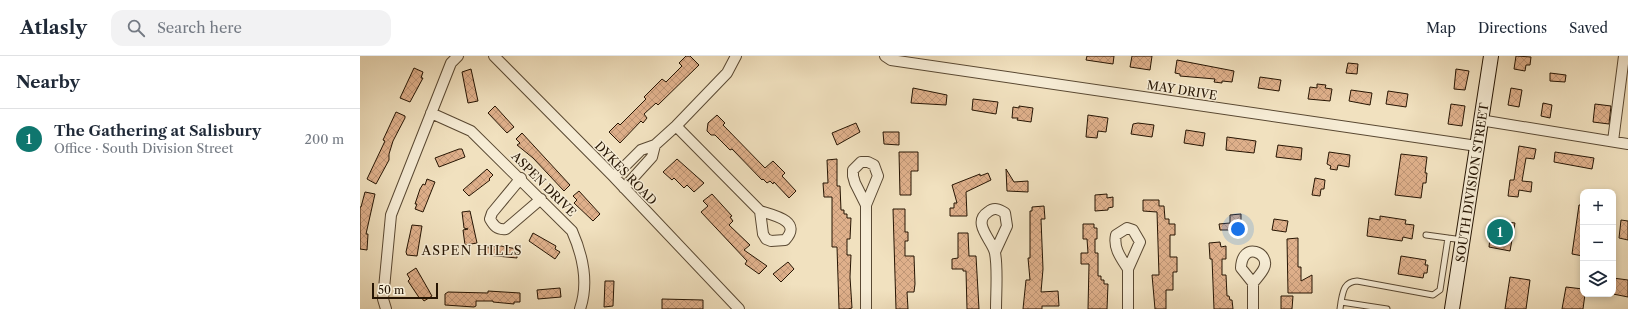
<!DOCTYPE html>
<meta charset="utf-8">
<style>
body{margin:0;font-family:"Libre Caslon Text",serif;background:#f2f2f3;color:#1f2937}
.controls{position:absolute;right:12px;bottom:12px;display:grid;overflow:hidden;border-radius:8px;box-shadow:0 2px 6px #0003}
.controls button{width:36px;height:36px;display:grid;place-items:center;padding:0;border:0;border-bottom:1px solid #e0e1e3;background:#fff;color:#1f2937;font:20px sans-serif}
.scale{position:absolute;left:12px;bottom:10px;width:66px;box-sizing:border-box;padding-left:4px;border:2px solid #261503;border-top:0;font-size:11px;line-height:14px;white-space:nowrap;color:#261503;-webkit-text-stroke:3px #f6ecd5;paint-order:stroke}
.you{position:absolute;left:878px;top:173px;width:14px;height:14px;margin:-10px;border:3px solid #fff;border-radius:50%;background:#1a73e8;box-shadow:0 0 0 6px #1a73e833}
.badge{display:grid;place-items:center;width:26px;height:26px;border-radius:50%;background:#0f766e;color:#fff;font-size:13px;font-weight:700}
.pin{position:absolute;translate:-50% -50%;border:2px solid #fff;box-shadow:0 1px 4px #0006}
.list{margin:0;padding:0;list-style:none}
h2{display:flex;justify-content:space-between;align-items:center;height:52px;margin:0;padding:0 16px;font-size:17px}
h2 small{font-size:13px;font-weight:400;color:#747a83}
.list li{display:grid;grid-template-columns:26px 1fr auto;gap:12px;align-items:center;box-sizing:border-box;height:60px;padding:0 16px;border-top:1px solid #e0e1e3}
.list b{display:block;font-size:15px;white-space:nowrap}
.list p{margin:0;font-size:13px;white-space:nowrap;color:#747a83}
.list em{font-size:13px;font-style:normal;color:#747a83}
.icon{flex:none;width:22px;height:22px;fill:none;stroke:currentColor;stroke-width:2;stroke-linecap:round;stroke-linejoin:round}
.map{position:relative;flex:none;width:1268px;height:253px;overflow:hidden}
header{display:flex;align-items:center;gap:24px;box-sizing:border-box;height:56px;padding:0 20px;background:#fff;border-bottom:1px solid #e0e1e3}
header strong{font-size:19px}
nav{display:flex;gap:22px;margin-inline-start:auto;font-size:14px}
.search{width:280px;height:36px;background:#f2f2f3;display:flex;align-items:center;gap:10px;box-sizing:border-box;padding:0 14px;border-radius:12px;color:#747a83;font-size:15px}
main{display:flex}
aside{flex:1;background:#fff}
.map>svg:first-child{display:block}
.building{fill:url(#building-cross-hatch);stroke:#261503}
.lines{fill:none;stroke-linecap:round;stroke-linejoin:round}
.lane-casing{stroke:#594832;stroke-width:7}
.street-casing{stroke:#594832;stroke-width:12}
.secondary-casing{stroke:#261503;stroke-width:16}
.lane{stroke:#f6ecd5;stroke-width:5}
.street{stroke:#f6ecd5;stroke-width:10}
.secondary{stroke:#f6ecd5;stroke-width:14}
.labels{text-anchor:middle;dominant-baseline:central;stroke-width:3;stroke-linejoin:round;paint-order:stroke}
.street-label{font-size:12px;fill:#261503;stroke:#f6ecd5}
.neighbourhood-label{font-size:13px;letter-spacing:1px;fill:#261503;stroke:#f6ecd5}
</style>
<header>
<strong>Atlasly</strong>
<div class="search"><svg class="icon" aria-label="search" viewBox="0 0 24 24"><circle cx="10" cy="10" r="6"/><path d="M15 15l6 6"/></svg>Search here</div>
<nav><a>Map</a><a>Directions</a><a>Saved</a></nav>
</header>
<main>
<aside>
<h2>Nearby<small></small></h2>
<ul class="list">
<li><span class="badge">1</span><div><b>The Gathering at Salisbury</b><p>Office · South Division Street</p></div><em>200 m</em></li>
</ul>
</aside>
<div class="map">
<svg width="1268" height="253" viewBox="0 0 1268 253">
<defs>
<pattern id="building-cross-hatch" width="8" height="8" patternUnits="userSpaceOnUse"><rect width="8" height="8" fill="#dfb08b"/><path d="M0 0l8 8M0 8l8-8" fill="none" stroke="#bf9676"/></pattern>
</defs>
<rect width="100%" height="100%" fill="#f1e1bf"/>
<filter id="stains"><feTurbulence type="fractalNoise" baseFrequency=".005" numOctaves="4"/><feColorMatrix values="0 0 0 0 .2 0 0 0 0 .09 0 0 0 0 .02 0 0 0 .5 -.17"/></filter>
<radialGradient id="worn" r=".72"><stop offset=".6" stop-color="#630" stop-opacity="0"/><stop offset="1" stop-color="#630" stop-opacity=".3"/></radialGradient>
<!-- building -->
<path class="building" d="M326,0H330L339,9L298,49L296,47L284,58L287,62L283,67L281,65L260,87L249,76L258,67L260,69L286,43L284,41L302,23L306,26L322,10L319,7Z
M727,0H754L753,8L726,4Z
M772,0H792L790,14L770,11Z
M1156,0L1171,1L1170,9H1166L1165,15L1154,13Z
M817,4L874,15L872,26L862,25V27L854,26L855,23L820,20V18L815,17Z
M988,7L998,8L997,18L986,17Z
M54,12L63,16L61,22H63L50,46L40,42Z
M111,13L118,45L108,47L102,16Z
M1096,13L1109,15L1105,34L1094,33Z
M1190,17L1206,19L1205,26L1190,25Z
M900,21L921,24L919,35L898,32Z
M957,28L966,29L965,32L972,33L970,45L948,43L950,31L957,32Z
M553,32L587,39L586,49L551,47Z
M1151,32L1162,34L1159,51L1148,49Z
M991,34L1012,37L1010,49L989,45Z
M1028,35L1048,38L1046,51L1026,48Z
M613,43L638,46L636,58L612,54Z
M1183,47L1192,49L1190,62L1181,60Z
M1091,48L1105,50L1102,70L1088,68Z
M1235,48L1251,50L1249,68L1233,66Z
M135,50L154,71L147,77L128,57Z
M659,50L673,52L671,66L657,64L658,62H652L653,51L659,52Z
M36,56L45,60V62L33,85L29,98V104L16,128L7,123L25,85L23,84Z
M357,59L365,67L363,69L405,112L413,105L425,117L422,120L436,135L429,142L414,126L413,128L410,125L407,127L403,123L402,124L372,93L370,94L355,79H351L347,75L348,67Z
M728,59L748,62L746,76L738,75L737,82L726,81Z
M496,67L500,76L477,89L472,77Z
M778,67L794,69L792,81L771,78L773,68Z
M826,74L845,77L843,90L824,87Z
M523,76H539V89L524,88Z
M162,77L210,129L204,135L173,102L157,89L160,87L156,83Z
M867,81L896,85L894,97L866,94Z
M918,89L942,92L941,104L916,101Z
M1159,90L1176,93L1174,103L1166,102L1162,125L1172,126L1171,136L1159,134L1158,141L1148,140L1150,124H1154Z
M99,93H102L105,101L79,111L75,102Z
M539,96H558V115H551V139H540Z
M969,96L990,99L989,111L978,109L977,114L970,113L971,110L967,108Z
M1195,96L1234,102L1232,113L1194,106Z
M1041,98L1067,101L1065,117H1067L1066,127H1063L1061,142L1035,139Z
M317,103L344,127L334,136L327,129L324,132L314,122L312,124L303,116Z
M477,103V130H480L481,154H484V158H487V162H491L490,183H487V199H491L490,221L492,252L488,253H479L477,191H472V141H464L463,127H468L467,104Z
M127,113L133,119L129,123L130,124L109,140L103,134Z
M646,113L654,126L668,125V136L647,135Z
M628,117L631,124L606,136L607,160H590V152H594V147H597L592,129L620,118V120Z
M955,122L965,124L964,133H961L960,140L952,139Z
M67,123L75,126L63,156L55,153L57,148H55L60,133L63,128L65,129Z
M219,135L240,158L233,165L214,147L217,144L213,140Z
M5,136L15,138L6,178H8L7,194L0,193V151H1Z
M352,138L372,160L370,161L373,165L369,169L390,189L384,194L407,210L399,218L385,208L387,205L341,156L348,150L343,145Z
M747,138V142L753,141V151L748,152V154L735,155V139Z
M783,144H799V150H804L805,163H809V168H815V179H810V201H817V216H813V234H806V253H795L792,219H799L797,156L783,155Z
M1219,149H1223V200L1212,198Z
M684,150L685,163H681L683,213L681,236L698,235L699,250H682V253H663L666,224H670L668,202H670V155H672V151Z
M533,153H545V176H548V185H545V200H554L555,228L554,236H547L548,253H536Z
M110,155L117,187L105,189L103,174L108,173L104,172L102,156Z
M881,158V169H876V174H860L859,168L870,167V159Z
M1020,160L1046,164L1045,168L1054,169L1052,183L1043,181L1042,185L1007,180L1009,162L1020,164Z
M914,163L928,165L926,176L912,174Z
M1133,164L1155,167L1150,195L1129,191L1130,182L1127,181L1129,171H1132Z
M1261,164L1268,165V184L1259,182Z
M723,168H734V172H737V183H735V197H738V220H741V224H744V228H748L747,253H728L729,208H721V197H728L727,183H723Z
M52,169L62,170L57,200L47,199L46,196Z
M173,177L196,190L195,193L200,196L195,203L169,185Z
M598,177H608L609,200H616L619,253H607L606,215H603V213H592V203L598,202Z
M938,182V211H941V225L952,219V237H928L927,183Z
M860,186L861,191L866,190V203H862V219H866L867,240H869L870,244H872L873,253H854L852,203H850L849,187Z
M141,190L157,193V202L126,199V191Z
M1041,200L1066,204L1065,209H1068L1067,217H1064L1063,222L1038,218Z
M428,206L434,213L421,226L413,218Z
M56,212L72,240L64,245L61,241L60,243L48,225L50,223L47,218Z
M1150,221L1170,224L1166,253H1145Z
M1253,222L1268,224V241L1253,238Z
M245,225H254L253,250L244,251Z
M1206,231L1223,233V238H1225L1223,253H1202Z
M200,232L201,241L178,243L177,234Z
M128,235L160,237V246H154V248L133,246V245H116V250L114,251L85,249V238L88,236L128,237Z
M921,240H933L932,253H921Z
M302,243L343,244V253H302Z"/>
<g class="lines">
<defs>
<path id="lane" d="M1066,179L1088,182
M981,246C983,235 984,226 997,225L1073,239L1080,234L1088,182L1103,184
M980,253L981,246L1027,253"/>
<path id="street" d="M134,0L254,121L379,253
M525,0L531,4L1117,90
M71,57L111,75L212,175C223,200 229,227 220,253
M1120,64L1268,88
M316,70L400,155L403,178L406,183L411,185L425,184C443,165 413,159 400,155
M1253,85L1264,0
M254,121L281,94L295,89L316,70L367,17L376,0
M161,122L132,157L130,163C134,170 137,174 146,173L181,143
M264,132L292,101L295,89
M506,149L495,127L493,120V114L501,106H508L514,109L518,120L506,149V253
M635,196L647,170L645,157C639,153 634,151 628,156C611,167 633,185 635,197C638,212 636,237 636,253
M768,213C761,202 753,192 756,179L767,172L773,174L780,186L768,213V253
M893,227C896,223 902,217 904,212C911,197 882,184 881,212L893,227V253
M26,253L23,243L31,159L91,7L98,0"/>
<g id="secondary">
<path id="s1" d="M1092,253L1131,0"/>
</g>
</defs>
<!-- lane casing -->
<use href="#lane" class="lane-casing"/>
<!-- street casing -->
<use href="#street" class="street-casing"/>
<!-- secondary casing -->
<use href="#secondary" class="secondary-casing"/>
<!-- lane -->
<use href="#lane" class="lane"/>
<!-- street -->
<use href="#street" class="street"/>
<!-- secondary -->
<use href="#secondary" class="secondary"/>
</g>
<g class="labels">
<!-- street labels -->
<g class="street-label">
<text transform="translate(822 34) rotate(9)">MAY DRIVE</text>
<text transform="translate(266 117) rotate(46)">DYKES ROAD</text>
<text stroke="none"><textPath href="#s1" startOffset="128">SOUTH DIVISION STREET</textPath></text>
<text transform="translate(184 128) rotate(45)">ASPEN DRIVE</text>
</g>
<!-- neighbourhood labels -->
<g class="neighbourhood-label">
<text x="112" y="194">ASPEN HILLS</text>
</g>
</g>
<rect width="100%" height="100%" filter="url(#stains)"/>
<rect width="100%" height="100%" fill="url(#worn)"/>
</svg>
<div class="controls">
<button>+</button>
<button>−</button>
<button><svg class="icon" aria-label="layers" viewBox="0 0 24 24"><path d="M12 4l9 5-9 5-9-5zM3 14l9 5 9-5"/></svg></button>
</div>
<div class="scale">50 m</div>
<div class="you"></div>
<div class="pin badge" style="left:1140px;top:176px">1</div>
</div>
</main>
